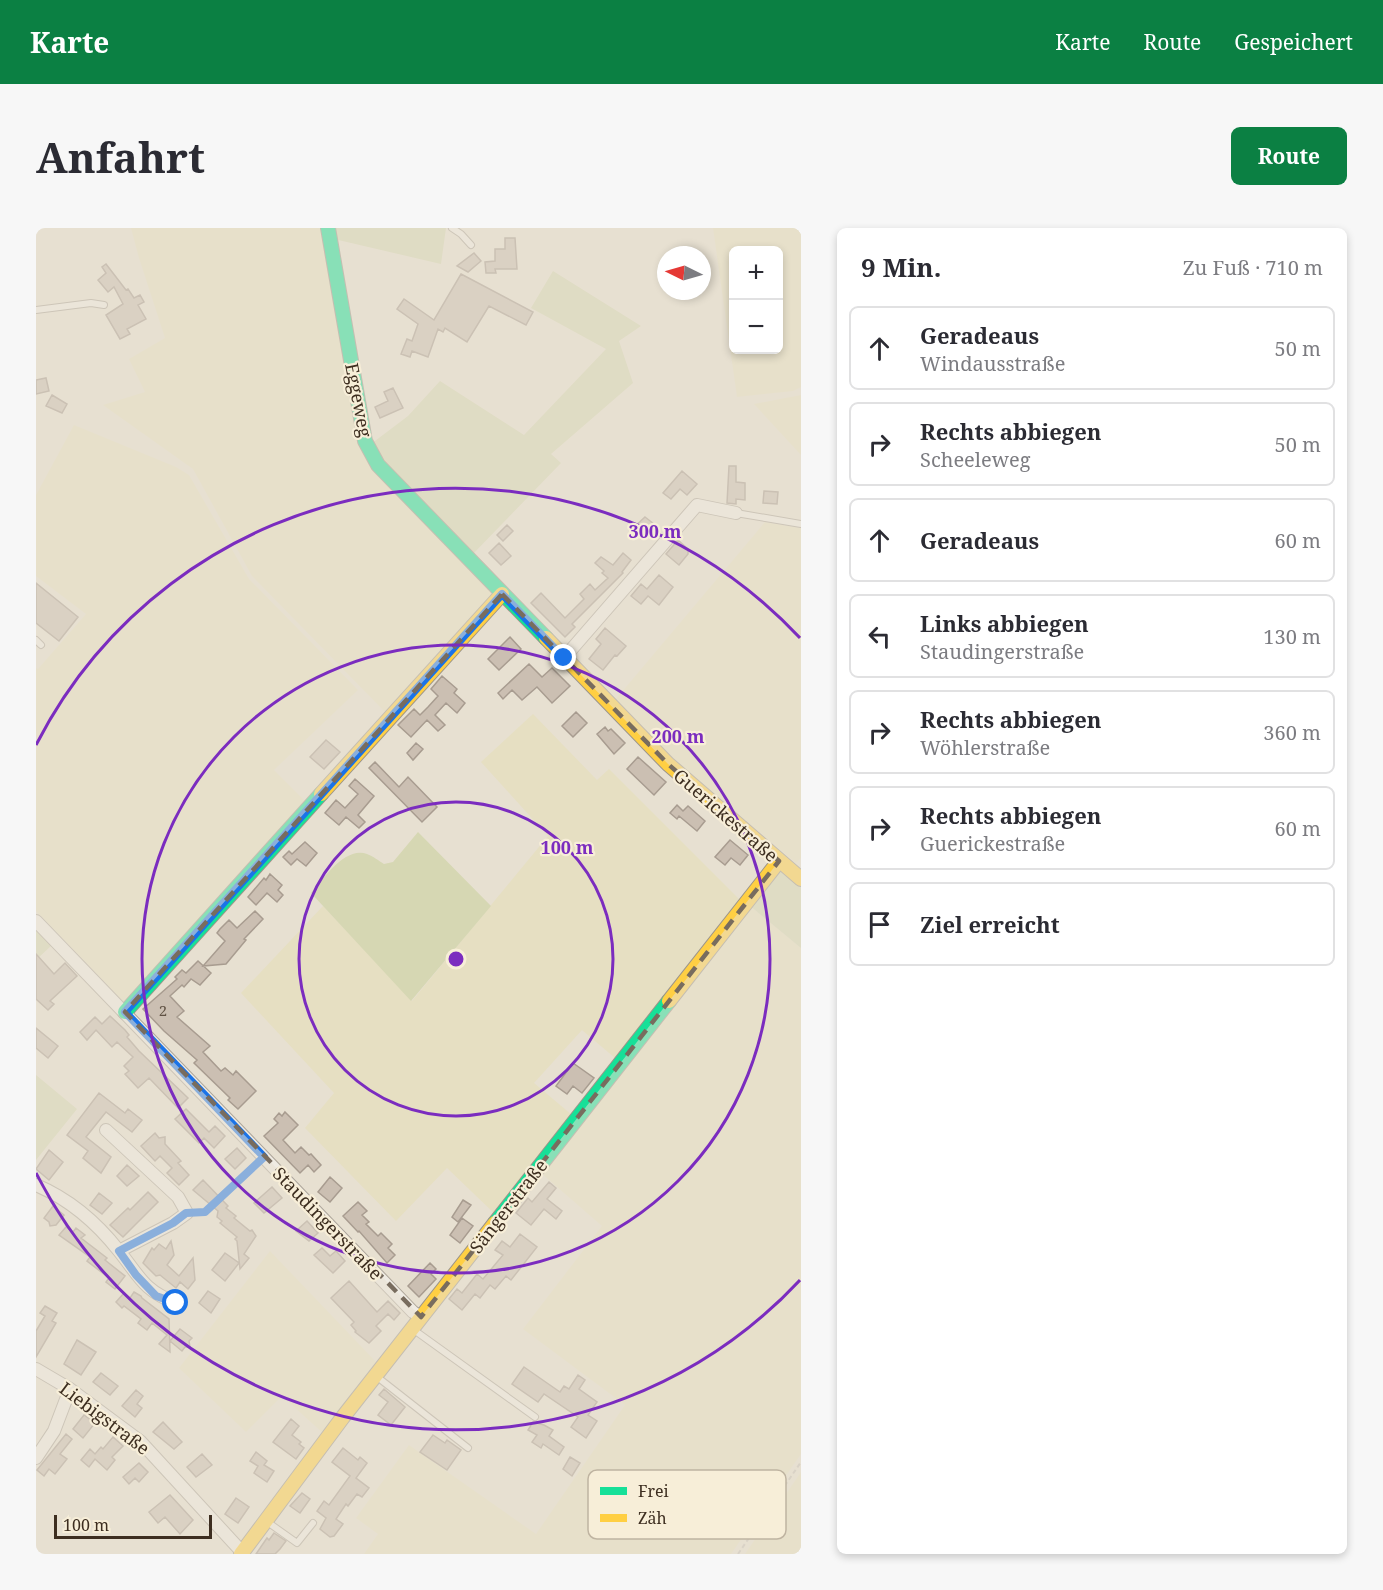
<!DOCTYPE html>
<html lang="de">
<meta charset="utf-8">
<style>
body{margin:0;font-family:"Noto Serif",serif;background:#f7f7f7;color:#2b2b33}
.controls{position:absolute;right:18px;top:18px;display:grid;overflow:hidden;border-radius:9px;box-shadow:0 3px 9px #0003}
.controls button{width:54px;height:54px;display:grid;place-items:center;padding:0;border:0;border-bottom:2px solid #e1e1e2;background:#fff;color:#2b2b33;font:30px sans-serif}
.compass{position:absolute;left:621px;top:18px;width:54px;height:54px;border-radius:50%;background:#fff;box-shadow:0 3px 9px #0003;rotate:275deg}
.scale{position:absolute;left:18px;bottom:15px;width:158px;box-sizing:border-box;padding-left:6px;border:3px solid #3d2e20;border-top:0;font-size:16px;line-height:21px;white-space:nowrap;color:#3d2e20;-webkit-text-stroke:4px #f7eed8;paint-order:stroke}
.stop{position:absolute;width:18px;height:18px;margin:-14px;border:4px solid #1a73e8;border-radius:50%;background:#fff}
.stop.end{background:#1a73e8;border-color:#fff;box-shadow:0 2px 6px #0008}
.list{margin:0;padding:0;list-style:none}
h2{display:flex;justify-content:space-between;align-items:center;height:78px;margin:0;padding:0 24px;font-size:26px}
h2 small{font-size:20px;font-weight:400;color:#7c7c81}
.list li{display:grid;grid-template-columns:39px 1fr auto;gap:18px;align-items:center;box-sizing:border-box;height:84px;margin:0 12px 12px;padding:0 12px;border:2px solid #e1e1e2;border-radius:9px}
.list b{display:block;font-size:22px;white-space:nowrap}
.list p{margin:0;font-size:20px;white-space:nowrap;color:#7c7c81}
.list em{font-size:20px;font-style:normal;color:#7c7c81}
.icon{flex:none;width:33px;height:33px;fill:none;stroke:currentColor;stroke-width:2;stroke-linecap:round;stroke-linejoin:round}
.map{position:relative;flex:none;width:765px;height:1326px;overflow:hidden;border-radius:9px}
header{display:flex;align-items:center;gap:36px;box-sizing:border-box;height:84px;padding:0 30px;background:#0b8043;color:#fff}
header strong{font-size:28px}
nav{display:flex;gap:33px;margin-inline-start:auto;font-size:21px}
.intro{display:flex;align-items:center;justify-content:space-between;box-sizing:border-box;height:144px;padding:0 36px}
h1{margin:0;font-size:42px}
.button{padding:15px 27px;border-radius:9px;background:#0b8043;color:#fff;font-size:21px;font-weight:700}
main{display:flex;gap:36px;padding:0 36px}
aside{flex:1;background:#fff;border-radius:9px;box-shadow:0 3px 9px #0003}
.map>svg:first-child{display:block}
.farmland{fill:#e6dfc2;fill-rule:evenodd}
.green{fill:#d6d7b3}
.building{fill:#cbbfb2;stroke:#a89c90;stroke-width:1.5}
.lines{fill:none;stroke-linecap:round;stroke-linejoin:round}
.lane-casing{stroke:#ada599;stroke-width:8}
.street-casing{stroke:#ada599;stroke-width:14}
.fast-casing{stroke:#9c958a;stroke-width:16}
.slow-casing{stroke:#9c958a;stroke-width:16}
.path{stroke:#c8c2b9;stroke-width:2;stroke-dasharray:4.5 3;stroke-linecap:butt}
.lane{stroke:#efebe3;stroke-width:6}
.street{stroke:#efebe3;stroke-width:12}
.fast{stroke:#16e098;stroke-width:14}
.slow{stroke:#ffcf43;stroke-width:14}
.route{stroke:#1a73e8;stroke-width:8}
.marked{fill:none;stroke:#786c5e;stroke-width:4.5;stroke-dasharray:12 8;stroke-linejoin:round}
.ring{fill:none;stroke:#7b2cbf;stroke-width:3}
.labels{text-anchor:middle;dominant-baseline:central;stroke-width:4.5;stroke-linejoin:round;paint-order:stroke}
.number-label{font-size:15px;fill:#605244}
.street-label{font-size:18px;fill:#3d2e20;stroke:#f7eed8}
.key{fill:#f7eed8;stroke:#bfb4a1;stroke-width:1.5}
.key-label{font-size:16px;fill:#3d2e20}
.centre{fill:#7b2cbf;stroke:#f7eed8;stroke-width:3}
.ring-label{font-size:18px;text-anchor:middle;font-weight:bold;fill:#7b2cbf;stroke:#f7eed8;stroke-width:4.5;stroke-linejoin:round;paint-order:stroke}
</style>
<header>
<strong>Karte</strong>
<nav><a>Karte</a><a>Route</a><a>Gespeichert</a></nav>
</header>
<div class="intro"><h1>Anfahrt</h1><a class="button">Route</a></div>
<main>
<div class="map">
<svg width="765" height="1326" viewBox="0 0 765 1326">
<rect width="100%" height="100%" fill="#e7e0d1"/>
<!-- farmland -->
<path class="farmland" d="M95,0H285L326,224L455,362V368L350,485L216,348L157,241L67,177L109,164L93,131L129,110L103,30Z
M677,0H765V159L757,163L701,169ZM698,22H742V122H698Z
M765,167V227L718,176Z
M38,197L140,239L153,247L213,351L322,462L238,542L270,574L91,772L86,773L0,683V440L2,441L50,386L0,348V267Z
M729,294L765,300V630L760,635L643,536L579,472Z
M497,486L561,552L573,541L703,671L579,830L546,802L498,855L536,887L460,987L411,940L360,993L269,900L298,865L205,765L287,678L376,773L512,608L445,534Z
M713,677L765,720V1226L695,1326H328L342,1306L320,1290L373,1217L500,1306L589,1177L487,1101L566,998L505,945Z
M234,1023L343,1137L288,1206L246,1168L210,1204L143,1140Z
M765,1244V1326H709Z"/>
<!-- green -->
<path class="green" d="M296,0H410L405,36L298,11Z
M517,43L605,98L583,113L597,155L515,226L525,235L435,328L345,230L335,216L372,188L404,153L488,207L570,121L495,80Z
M382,604L455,678L375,773L275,665C287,651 309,618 331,626C337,628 343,633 348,636L357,634Z
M744,640L765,657V720L713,677Z
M0,701L16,717L0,732Z
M0,847L41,881L0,932Z"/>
<!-- building -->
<path class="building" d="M469,10H479L481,41H459L460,45H450L449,34L459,33V21H469Z
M438,25L445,33L432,44L421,38Z
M70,36L90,62L92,61L98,70L104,67L108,74L102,77L110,91L91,101L94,106L84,111L70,87L87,76L78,59L72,64L62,52L70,45L66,39Z
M425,46L497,84L490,97L453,78L431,114L409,100L407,104L402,101L392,129L376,123L374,129L365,126L371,111L376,113L382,96L361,81L368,71L398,92Z
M10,150L13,163L0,166V152Z
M357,160L367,180L344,190L339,179L352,173L348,164Z
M16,167L31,176L26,185L10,178Z
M693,238H700V254L709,255V272L700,271V276L691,275Z
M646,243L661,256L651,267L644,261L635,271L627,265Z
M728,263L742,264L741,276L727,275Z
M609,289L618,296L605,311L595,302Z
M471,297L477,303L467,313L461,307Z
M642,312L652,321V326L643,337L630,326Z
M463,315L475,328L465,337L453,325Z
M587,325L595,332L586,344L587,345L536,396L539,399L529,409L495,375L505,365L529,390L548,371L544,366L554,356L559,362L572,350L566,345L568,343L559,335L565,329L577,337Z
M623,347L637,359L623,377L612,368L605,376L595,368L605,356L611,361Z
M0,355L42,389L23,413L0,395Z
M569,400L590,418L581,428L579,427L567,442L553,431L565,416L560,411Z
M474,409L485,421L463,442L452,431Z
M493,436L506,449L516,440L534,458L516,475L501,459L486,472L476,462L467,471L462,465Z
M406,448L421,461L418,465L429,475L421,485L410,475L399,487L409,497L402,503L391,492L375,509L362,497L378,481L384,487L392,479L402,468L395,461Z
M540,484L551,495L537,509L526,498Z
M569,499L572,503L575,501L589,515L578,526L561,506Z
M290,512L304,524L288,541L274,529Z
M380,515L387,521L377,532L371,525Z
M602,529L630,554L618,567L591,541Z
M339,534L363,559L372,549L401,579L386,594L333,540Z
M319,551L338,568L322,587L329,594L323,600L310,589L303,597L289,585L300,572L309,580L322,566L313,558Z
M641,577L647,583L652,578L669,593L661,603L643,588L641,591L634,585Z
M694,612L712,627L704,637L695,630L689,637L679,629Z
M269,614L281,625L270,638L261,631L255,637L247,629L253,623L256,626Z
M234,646L246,657L242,662L247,667L241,674L231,665L220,677L212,669L228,650L230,652Z
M219,683L227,691L208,711L210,712L190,736L167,738L189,713L181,705L184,701L193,692L201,700Z
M0,726L18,746L29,735L41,748L14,773L18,776L12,782L0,771Z
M162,733L175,745L164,757L155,751L148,759L146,757L134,768L148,783L141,789L174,818L167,824L185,843L189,840L197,847L200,843L220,863L202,881L192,872L194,870L158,835L161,832L128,803L107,781L141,751L139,749L146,742L150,745Z
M74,788L89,802L93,807L91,809L103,823L152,870L142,880L113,850L102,860L89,846L93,843L88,838L97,829L81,814L76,819L60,802L51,812L44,804L59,789L66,796Z
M0,800L22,818L12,830L0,820Z
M537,835L558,850L546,865L537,858L531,866L520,858Z
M63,865L89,885L92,881L106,892L96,904L70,884L50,909L75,929L65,945L47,930L52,923L31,907Z
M150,881L173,904L179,898L189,908L178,920L168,910L163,915L139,891Z
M249,884L262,897L247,912L259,925L265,919L273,927L275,926L285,937L278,944L272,937L264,945L228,908L242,895L238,891L243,885L246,888Z
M119,905L123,910L129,909V916L145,933L142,935L153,947L143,957L131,945L136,940L124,928L119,933L105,918Z
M201,920L210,930L199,941L189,931Z
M13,922L27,934L13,952L0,941Z
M91,937L103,948L91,958L81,948Z
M294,949L306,960L294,974L282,964Z
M167,952L192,978L190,980L200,988L198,990L214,1003L216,1002L220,1008L208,1026L213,1030L204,1041L201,1013L199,1011L201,1009L184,995L186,993L181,989L182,983L157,962Z
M513,954L520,960L511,971L526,983L520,991L508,981L495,997L480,985L492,970L496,974Z
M236,959L246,970L228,985L218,975Z
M112,964L122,974L87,1009L74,997L92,980L94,982Z
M63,965L76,975L66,986L54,977Z
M427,972L435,977L422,994L416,989Z
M322,974L331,983L326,987L333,994L330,996L342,1008L345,1005L356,1016L352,1020L359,1027L351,1035L323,1003L322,1004L307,988Z
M17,978L28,987L20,997L14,998L13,994L8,990Z
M426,990L437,998L424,1015L414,1007Z
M271,993L282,1005L273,1013L260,1003Z
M30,999L37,1004L40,1000L49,1007L45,1010L71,1030L69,1032L89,1048L79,1061L70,1054L73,1050L51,1033L54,1029L23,1007Z
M484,1006L501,1019L475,1052L470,1048L459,1061L454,1057L444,1070L439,1066L426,1082L413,1071L421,1061L426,1065L441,1046L447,1051L467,1027L459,1022L466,1013L474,1019Z
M135,1013L138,1027L131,1037L143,1048L157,1030L159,1052L152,1061L144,1054L140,1060L124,1047L120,1048L107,1035L116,1020L118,1022L123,1016L130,1021Z
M286,1020L294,1028L300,1023L309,1033L297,1045L278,1027Z
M189,1025L203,1035L189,1053L176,1042Z
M394,1035L400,1041L395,1046L400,1051L383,1069L372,1058Z
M313,1053L341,1084L352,1073L364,1085L358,1092L352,1086L340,1098L345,1103L333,1115L319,1104L320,1103L315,1097L318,1094L295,1070Z
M172,1063L184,1071L175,1085L163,1075Z
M98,1064L105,1068L106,1070L133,1091L134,1124L123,1116L131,1107L116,1095L111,1102L102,1095L105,1091L88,1078L86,1080L80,1074L88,1065L94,1070Z
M9,1078L21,1085L16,1093L20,1095L0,1129V1103L9,1088L4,1085Z
M144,1101L156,1110L153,1113L154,1119H149L146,1123L134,1113Z
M41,1112L60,1124L45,1147L28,1136Z
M488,1139L524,1164L528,1158L533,1161L542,1147L549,1152L543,1161L561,1174L552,1187L561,1193L550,1210L535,1199L542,1189L508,1166L502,1174L476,1156Z
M65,1145L82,1158L74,1167L57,1154Z
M348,1161L369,1179L355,1197L342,1187L352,1174L343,1167Z
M100,1162L107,1168L101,1176L106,1180L99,1189L86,1178Z
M48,1187L59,1195L47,1210L37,1201Z
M255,1191L263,1198L256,1207L265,1214L263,1216L268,1220L260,1231L237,1214Z
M127,1194L146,1214L138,1221L117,1204Z
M497,1194L508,1197L517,1202L513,1208L528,1219L523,1227L507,1216L505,1220L496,1214L501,1207L492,1202Z
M30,1206L36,1211L24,1226L31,1231L19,1246L13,1241L8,1248L1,1242Z
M397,1207L409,1215L411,1212L425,1222L411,1242L384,1224Z
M77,1209L87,1218L76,1229L79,1232L71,1242L59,1231L53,1239L45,1232L54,1221L59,1226L65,1219L67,1221Z
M307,1220L322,1232L324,1229L331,1235L320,1250L333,1260L326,1269L321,1266L312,1278L310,1276L300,1291L307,1296L298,1308L294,1309L284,1301L290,1290L281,1283L288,1273L293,1277L314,1248L296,1234Z
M220,1224L231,1233L228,1237L238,1243L231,1254L218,1245L222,1238L214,1233Z
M166,1226L176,1237L160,1249L151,1239Z
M534,1229L544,1235L536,1248L527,1241Z
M103,1235L112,1244L103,1254L99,1250L93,1256L87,1249Z
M266,1265L274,1271L264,1285L254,1278Z
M134,1267L157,1292L144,1306L129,1289L122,1295L113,1284Z
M200,1270L213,1279L202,1295L189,1286Z
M238,1305L250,1313L244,1321L239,1326H220L231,1310L233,1312Z"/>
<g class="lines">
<defs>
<path id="lane" d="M416,0L425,6L435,17
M0,82L55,75L68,77
M700,285L765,296
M0,412L5,417
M378,1102L499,1189
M340,1148L432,1220
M230,1293L261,1315L277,1295"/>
<path id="street" d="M528,430L661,277L700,285
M0,693L377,1084L385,1089
M70,902L142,969L151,985L137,995L83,1023
M0,957C33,971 61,995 83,1023C104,1049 107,1062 140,1075
M0,1141L34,1161L104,1213L206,1324
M0,1230L18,1203L34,1161"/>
<path id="fast" d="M292,0L329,213L342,237L510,410
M89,784L285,566
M459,995L633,773"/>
<path id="slow" d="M510,410L632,536L765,651
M285,566L466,366
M633,773L743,633
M205,1326L307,1189L459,995"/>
</defs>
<!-- lane casing -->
<use href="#lane" class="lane-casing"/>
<!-- street casing -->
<use href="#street" class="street-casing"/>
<!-- fast casing -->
<use href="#fast" class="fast-casing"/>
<!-- slow casing -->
<use href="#slow" class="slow-casing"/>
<!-- path -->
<path class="path" d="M162,984H169L219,937
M702,1326L765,1234"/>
<!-- lane -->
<use href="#lane" class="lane"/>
<!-- street -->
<use href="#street" class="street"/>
<!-- fast -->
<use href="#fast" class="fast"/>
<!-- slow -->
<use href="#slow" class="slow"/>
</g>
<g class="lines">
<!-- route -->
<path class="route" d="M140,1075L120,1068L100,1047L83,1023L137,995L150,985L169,984L228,929L89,784L466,366L528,430"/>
</g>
<!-- marked area -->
<path d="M0 0H765V1326H0ZM466,366L632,536L743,633L385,1089L89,784Z" fill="#e7e0d1" fill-opacity=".55" fill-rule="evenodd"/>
<path class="marked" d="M466,366L632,536L743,633L385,1089L89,784Z"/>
<!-- distance rings -->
<g class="ring">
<circle cx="420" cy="731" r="157"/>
<circle cx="420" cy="731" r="314"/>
<path d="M764 1052A471 471 0 0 1 0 945M0 517A471 471 0 0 1 764 410"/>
</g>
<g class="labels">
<!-- number labels -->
<g class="number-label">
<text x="127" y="782">2</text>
</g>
<!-- street labels -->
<g class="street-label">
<text transform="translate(323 172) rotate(79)">Eggeweg</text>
<text transform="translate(690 587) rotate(41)">Guerickestraße</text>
<text transform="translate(472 978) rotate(-52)">Sängerstraße</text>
<text transform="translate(292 995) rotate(46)">Staudingerstraße</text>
<text transform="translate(69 1190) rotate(37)">Liebigstraße</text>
</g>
</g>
<!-- legend -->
<rect x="552" y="1242" width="198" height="69" rx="9" class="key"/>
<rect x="564" y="1259" width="27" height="8" fill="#16e098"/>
<rect x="564" y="1286" width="27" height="8" fill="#ffcf43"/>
<g class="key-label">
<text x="602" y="1269">Frei</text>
<text x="602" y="1296">Zäh</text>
</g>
<circle cx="420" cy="731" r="9" class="centre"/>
<g class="ring-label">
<text x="619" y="310">300 m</text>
<text x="642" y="515">200 m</text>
<text x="531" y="626">100 m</text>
</g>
</svg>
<div class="controls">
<button>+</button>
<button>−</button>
</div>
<svg class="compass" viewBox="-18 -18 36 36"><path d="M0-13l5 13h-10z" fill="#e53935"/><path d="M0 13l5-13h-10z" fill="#7c7c81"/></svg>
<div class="scale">100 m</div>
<div class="stop" style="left:140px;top:1075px"></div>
<div class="stop end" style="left:528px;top:430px"></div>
</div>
<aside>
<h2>9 Min.<small>Zu Fuß · 710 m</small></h2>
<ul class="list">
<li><svg class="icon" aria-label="ahead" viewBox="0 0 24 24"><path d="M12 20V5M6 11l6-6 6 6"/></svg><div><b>Geradeaus</b><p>Windausstraße</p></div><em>50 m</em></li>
<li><svg class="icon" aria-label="right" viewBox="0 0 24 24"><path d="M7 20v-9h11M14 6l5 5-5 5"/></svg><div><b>Rechts abbiegen</b><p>Scheeleweg</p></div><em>50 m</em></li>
<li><svg class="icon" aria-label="ahead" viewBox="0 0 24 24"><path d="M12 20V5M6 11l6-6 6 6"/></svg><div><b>Geradeaus</b></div><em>60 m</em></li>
<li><svg class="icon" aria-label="left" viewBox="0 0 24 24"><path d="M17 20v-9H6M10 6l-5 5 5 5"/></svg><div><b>Links abbiegen</b><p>Staudingerstraße</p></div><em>130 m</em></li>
<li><svg class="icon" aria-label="right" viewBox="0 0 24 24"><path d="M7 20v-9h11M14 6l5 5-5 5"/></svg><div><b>Rechts abbiegen</b><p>Wöhlerstraße</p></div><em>360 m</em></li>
<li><svg class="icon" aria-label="right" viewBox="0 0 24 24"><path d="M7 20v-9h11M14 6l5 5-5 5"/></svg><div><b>Rechts abbiegen</b><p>Guerickestraße</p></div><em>60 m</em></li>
<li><svg class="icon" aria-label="arrive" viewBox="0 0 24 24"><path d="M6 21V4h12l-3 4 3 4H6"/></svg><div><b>Ziel erreicht</b></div></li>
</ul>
</aside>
</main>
